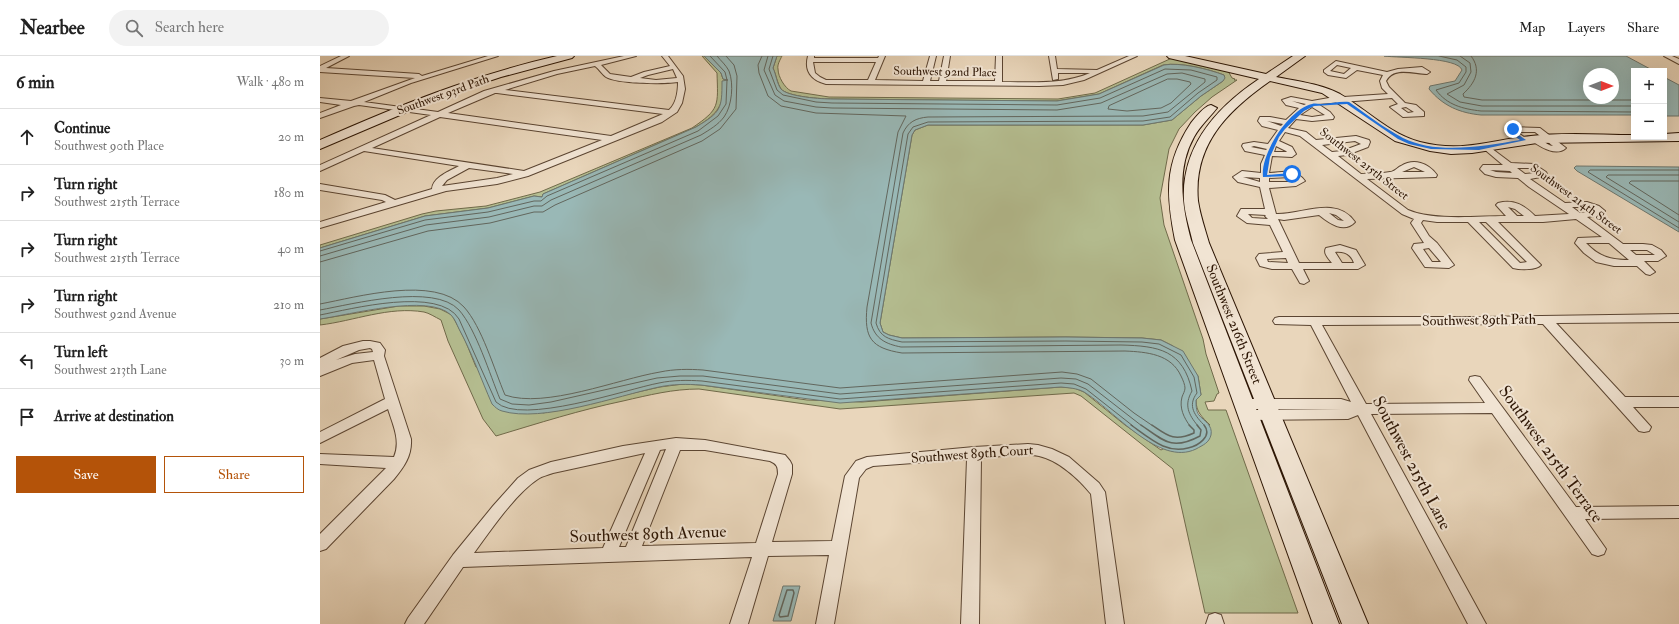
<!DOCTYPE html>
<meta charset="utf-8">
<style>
body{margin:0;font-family:"IM FELL Double Pica",serif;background:#f2f2f2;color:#222}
.controls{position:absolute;right:12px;top:12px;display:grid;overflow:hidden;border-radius:0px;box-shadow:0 4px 16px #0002}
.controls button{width:36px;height:36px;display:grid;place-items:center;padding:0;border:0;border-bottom:1px solid #e0e0e0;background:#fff;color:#222;font:20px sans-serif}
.compass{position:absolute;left:1263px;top:12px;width:36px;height:36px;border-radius:50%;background:#fff;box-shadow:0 4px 16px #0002;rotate:90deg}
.stop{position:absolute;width:12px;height:12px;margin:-9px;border:3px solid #1a73e8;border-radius:50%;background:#fff}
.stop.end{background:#1a73e8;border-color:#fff;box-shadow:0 1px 4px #0008}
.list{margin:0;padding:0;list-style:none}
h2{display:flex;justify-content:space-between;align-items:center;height:52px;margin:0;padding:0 16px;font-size:17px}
h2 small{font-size:13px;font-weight:400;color:#767676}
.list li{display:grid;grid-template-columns:26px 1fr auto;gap:12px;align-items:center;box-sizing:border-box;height:56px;padding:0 16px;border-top:1px solid #e0e0e0}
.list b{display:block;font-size:15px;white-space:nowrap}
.list p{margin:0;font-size:13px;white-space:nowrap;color:#767676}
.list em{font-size:13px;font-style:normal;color:#767676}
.actions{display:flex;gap:8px;padding:12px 16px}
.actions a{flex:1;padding:9px 0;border:1px solid #b45309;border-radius:0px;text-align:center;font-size:14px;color:#b45309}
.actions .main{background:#b45309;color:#fff}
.icon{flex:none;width:22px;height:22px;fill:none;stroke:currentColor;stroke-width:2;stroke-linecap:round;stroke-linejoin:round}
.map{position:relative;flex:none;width:1359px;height:568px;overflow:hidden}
header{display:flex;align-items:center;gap:24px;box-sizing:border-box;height:56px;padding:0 20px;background:#fff;border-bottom:1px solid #e0e0e0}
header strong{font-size:19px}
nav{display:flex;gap:22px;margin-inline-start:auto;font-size:14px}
.search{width:280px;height:36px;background:#f2f2f2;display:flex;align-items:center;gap:10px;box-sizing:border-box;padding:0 14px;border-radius:22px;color:#767676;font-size:15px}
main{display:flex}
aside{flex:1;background:#fff}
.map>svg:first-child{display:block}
.green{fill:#b5be91;stroke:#706a4a}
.water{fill:#99b8b6;stroke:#6d776f;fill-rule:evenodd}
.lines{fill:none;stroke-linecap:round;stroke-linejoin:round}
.shore-far1{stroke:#62665d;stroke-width:1}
.shore{stroke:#62665d;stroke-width:1.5}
.street-casing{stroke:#5b4532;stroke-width:2}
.secondary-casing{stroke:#2c1504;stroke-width:2}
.street{fill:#f1e4d3;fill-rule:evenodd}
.secondary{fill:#f1e4d3;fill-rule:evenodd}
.route{fill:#1a73e8}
.labels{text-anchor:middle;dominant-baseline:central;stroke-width:4;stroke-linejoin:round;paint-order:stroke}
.far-street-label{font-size:12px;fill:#2c1504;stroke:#f1e4d3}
.street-label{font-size:14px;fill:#2c1504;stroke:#f1e4d3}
.near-street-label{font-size:17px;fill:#2c1504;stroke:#f1e4d3}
</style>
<header>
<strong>Nearbee</strong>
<div class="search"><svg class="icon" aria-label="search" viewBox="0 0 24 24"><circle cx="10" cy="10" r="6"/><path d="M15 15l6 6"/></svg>Search here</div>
<nav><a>Map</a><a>Layers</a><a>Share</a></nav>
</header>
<main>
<aside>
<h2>6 min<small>Walk · 480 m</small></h2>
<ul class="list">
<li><svg class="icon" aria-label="ahead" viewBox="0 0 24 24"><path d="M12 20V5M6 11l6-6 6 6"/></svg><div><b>Continue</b><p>Southwest 90th Place</p></div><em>20 m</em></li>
<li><svg class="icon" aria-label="right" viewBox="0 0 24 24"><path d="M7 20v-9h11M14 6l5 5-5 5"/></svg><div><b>Turn right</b><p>Southwest 215th Terrace</p></div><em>180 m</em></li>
<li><svg class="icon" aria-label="right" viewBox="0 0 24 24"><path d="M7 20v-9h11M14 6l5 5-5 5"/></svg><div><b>Turn right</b><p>Southwest 215th Terrace</p></div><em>40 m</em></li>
<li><svg class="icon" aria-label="right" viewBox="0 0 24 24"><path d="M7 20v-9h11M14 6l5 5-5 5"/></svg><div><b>Turn right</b><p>Southwest 92nd Avenue</p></div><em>210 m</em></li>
<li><svg class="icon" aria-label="left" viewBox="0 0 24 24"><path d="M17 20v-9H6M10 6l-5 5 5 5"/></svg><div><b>Turn left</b><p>Southwest 213th Lane</p></div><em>30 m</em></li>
<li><svg class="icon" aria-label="arrive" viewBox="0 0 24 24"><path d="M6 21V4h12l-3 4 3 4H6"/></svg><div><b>Arrive at destination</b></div></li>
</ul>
<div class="actions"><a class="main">Save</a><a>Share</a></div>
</aside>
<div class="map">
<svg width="1359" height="568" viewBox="0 0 1359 568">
<rect width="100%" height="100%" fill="#e9d6bb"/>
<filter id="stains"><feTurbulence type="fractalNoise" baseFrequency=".005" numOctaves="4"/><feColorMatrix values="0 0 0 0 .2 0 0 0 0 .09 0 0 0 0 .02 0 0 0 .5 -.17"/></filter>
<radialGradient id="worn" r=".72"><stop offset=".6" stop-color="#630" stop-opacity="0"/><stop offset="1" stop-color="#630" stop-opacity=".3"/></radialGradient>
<!-- green -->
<path class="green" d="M382,0H384L401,17L403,23L408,24C401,50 400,57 376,71L223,138L222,141L214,140L168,152L105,160L0,192V189L102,158L116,155L166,150L220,136L372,72C400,53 398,50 397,17Z
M457,0H462C460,4 457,9 458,13C458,21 465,32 471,35L509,41L738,43L775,37L852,2L908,15L912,22L915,23L914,24H917L892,41L875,56L859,73L849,93L840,142L844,169L883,283L886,298L899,337L897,338L894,345L885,346L888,354H906L978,557H885L853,413L761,340L754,337L520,353L379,333C353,333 329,339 303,345C260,354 219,367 176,380L163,363L128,285L121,264C115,261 109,257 104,256C69,250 34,265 0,269V263L79,250H104L120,253L132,259L145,284L156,311L223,357L340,331L363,328L381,329L487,344L542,346L741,331L754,332L764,336L805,369L841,394L890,369C882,361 876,356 876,344L881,339L878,320L853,290L841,284L822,282L746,281L582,282L569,279L563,276L560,267L592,79L595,74L608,69H823L852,64L881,40L903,25L904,19C888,13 860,6 843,9L779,38L736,45L513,43C502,43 468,41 461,33C457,27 456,18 453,12Z"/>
<!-- water -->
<path class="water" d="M384,0H457L453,12C456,18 457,28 461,33C468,41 502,43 513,43L737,45L779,38L844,9C860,6 888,13 904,19L905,22L903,25L881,40L852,64L823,69H608L595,74L592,79L560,267L563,276L569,279L582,282L746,281L822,282L841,284L863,295L878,320L881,339L876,344C876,349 876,355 879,359C884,365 893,369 891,379C889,387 883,389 876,393C839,411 794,354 764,336C757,332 749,332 741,331L520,347L381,329C367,328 353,328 339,331C297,340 222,367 182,355C178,354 175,351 172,348C161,323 152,297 139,273C137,269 135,263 131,259C109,237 29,259 0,263V192L105,160L168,152L214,140L222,141L223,138L376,71C401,56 402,53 402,25L408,24L403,23L401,17Z
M1064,0H1306L1334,15H1314V59H1161C1140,57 1123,50 1109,33L1110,30L1135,25L1142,14C1138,1 1079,2 1064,0ZM1269,18H1293V42H1269Z
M1344,21L1359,29V60H1344Z
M1256,110L1359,111V176L1257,115L1254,112Z
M463,530H480L471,565H453Z"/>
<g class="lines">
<!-- shore-far1 -->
<path class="shore-far1" d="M442,0L438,9L439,17L448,40L461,50L496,57L586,60L578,76L547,251C544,282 551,292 582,297L805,295C827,296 851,298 861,320C863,324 865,329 865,332C865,335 863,338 862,341C859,352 864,362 870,370
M448,0L444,14L455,39L464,45L496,51L512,52L737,54L781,47L847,18L862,17L885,23V26L848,56L823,60L608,61C596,62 588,66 583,77L551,267C555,283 566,288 581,291L801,289C839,290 863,294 872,335C864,349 868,358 878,370
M453,0L449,13L457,34L463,39L496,46L512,47L737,49L780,42L845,13L871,14L897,21V24L878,37L850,61L823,65L608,66L593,71L588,78L556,267C560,281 568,283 582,286L746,285L822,286L839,288L861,299L874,321L877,337C867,350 875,360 885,370
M1119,0L1137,4L1146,11V16L1139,27L1116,34C1127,49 1143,53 1161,55L1314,56
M1140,0L1150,7L1151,16L1144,29L1127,38L1140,46L1162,50H1314
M1151,0C1162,14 1155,27 1143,38L1144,41L1162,44H1314
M848,23H857L870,26L871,28L851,47L841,52L807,55L788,53L789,50Z
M1359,114H1270L1268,116L1359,172
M1359,119H1288L1286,121L1359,166
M1359,125H1311L1309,127L1359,159
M0,195L105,164L168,156L214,145H221L227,140L378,75L398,60L406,48L407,24L405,16L390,0
M0,200L106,169L169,161L214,150H222L231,144L381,79C389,74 398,69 404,61C412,50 414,28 409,15C406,9 401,5 397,0
M0,206L108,175L170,167L214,156H223L235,149L382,85L400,73L416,53L417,20L414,9L406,0
M0,248C37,241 115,219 144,251C162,271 174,313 185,339C225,353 298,323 340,316C354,313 369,313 383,314L520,332L742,316L757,318L771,323L814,357L833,370
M0,254C33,248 114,227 139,254C156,273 170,319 180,343L192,348L209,349L231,346L337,322L360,320H383L520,338L741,322L756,323L768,328L822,370
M0,259C31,253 119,230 139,263L176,346C201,370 307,333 339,327C353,324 368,324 382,325L520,343L741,327L754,328L766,333L813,370"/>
<!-- shore -->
<path class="shore" d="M811,369C821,376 832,385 843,390C850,393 860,394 868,392C878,390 893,380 884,369
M821,369C844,385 852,395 880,380L881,374L877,369
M832,369C848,380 854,386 874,377V374L869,369
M467,534H473L474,537L468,560L460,561L459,559Z"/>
<defs>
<path id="street" d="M21,0H29L6,12L99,18L102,20L168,0H178L91,27L44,46L118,56L164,35L234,15L304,0H316L281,9L290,18L311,21L324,16L350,10L342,0H348L363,20L365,33L362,47L357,56L342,66L208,120L177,128L126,135L0,172V166L66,146L62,144L0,134V128L65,139L75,144L112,133C113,121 130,115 139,110L44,95L0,115V109L111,59L39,49L34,50L0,62V57L21,49L0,46V42L31,45L95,22L0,16V10ZM275,10C279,13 282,18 286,21C298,28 343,28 358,26C358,36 356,48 349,54L185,34L237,18ZM353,13L357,22L336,24L320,22L328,19ZM175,37H177L343,58L291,80L128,57ZM120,61L282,84L204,115L52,92ZM149,112L193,118L177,122L122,130L127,124Z
M488,0H494V2H558L559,0H565L555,24L603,25L610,0H616L610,25H619L624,0H630L626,25H675L676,0H682V26C711,26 742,29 770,17H738V23L733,24L729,0H735L737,13L777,14L809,0H817L764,24L743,29L719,30L506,28C491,24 484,15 488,0ZM493,6H556L548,24H506L500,21L495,17Z
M1344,0H1352L1359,3V8Z
M1016,5L1067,16L1078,13L1102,11L1110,16L1107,18C1094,18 1074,10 1066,25L1069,31L1085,47L1096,49L1104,56V60L1083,61L1070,51L1078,48L1072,42L998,48L1010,56L1014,61L1013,63L992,65L976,63L968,72L986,76L996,84L1036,80L1049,84L1050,86L1048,91L1027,99L1018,100L1041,118C1051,117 1061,118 1070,116C1074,116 1077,112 1081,110C1094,102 1108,107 1117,119L1116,121L1047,123L1088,154C1113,165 1158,160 1186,160L1176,149L1178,147C1194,143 1204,149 1215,160L1249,158L1209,131L1198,122L1176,121L1165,118L1160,113L1163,109H1183L1164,93L1163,91L1164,89H1167L1191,107L1214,108L1226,116L1227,118L1226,120L1210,123L1245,147L1267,146L1279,150L1285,155L1281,159L1267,161L1303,188H1323L1332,189L1341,194L1346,200L1338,205H1324L1335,216L1330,219L1326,218L1317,210H1294L1276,206L1264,197L1255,187L1258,182L1282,181L1256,163L1223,166H1178L1221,209C1216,214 1201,214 1193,212L1148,166H1117L1103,164L1101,167L1109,180L1117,187L1134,209L1129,212L1105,211L1092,192L1094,188L1104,187L1091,167L1094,163L1082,158L980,80L965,76L959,85L972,91L976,98L972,101L952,100L949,117C963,116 976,112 985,125L976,130L949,132L956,158C982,159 1016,139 1035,166C1024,178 1009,167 999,159L964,164L958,163L979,207H1012C1008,202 1003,197 1006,192L1020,189L1036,194L1045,209L1038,213H983L989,225L984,228L980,227L972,213H952L940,210L936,202L939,198L963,196L950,169L927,167L917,160L921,153H945L940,131L918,126L913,121L922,115L941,117V108L945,99L925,95L922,90L923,88L934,86L948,88L958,74L942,70L938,65L940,61H950L966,64L979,52L966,49L962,44L971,41L992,45L1009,42L1068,38L1062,32L1060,25L1063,19L1037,14L1026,22L1008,19L1004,16V14ZM1017,9L1031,12L1024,18L1010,15ZM972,45L986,48L984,49ZM992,51L1005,59L992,61L980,59ZM1086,51L1094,56L1088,57L1081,52ZM947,65L963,68L961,70ZM1035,85L1041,88L1022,95L1012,96L1002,89ZM934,90L947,93L946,94L931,91ZM956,90L966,95L967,96H954ZM1094,111L1105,116H1082ZM1197,112H1209L1216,117L1205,118ZM1170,114L1190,115L1192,117L1176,116ZM923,121L940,122V126ZM971,121L976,124L968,126H949V122ZM1188,151L1195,153L1204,160H1197ZM1252,151H1266L1274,155L1260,157ZM1009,157L1016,159L1024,165L1018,164ZM928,158L946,159L945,160L948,163L932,162ZM1159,166H1166L1207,206L1200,207ZM1266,187H1289L1309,204C1291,204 1279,201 1266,187ZM1109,192L1121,206H1112L1103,193ZM1310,194H1327L1335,199H1316ZM1015,196C1024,195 1031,198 1034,207H1022ZM966,202L968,207L948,206L947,203Z
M1187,71L1220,72L1246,92C1236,101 1221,91 1212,85V81C1221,80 1225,89 1233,90L1215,76H1197L1208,84L1207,86C1199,87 1190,79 1186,73Z
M1359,258V266L1236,267L1305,341H1359V351H1313L1331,371L1329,375L1324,376L1319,375L1223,268L1002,269L1046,348L1165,347L1149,324L1150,321L1155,320L1160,321L1256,451L1359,450V462L1265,463L1286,493L1284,498L1278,500L1272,498L1172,357L1051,358L1166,568H1148L1038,359L1028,363L928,364L923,362L921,359L923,356L928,354L1023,353H924L919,351L917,348L919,345L924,343H1021L1031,346L991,269L955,268L953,265L955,262L959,261H1162Z
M43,285H50L60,287L65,294L64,300L91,383C92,400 84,411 74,423L6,493L0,495V478L66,412L0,408V398L74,401C81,385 73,369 68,353L0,387V376L65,343L54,304L32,307L0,320V302L23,290ZM50,292L52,293L53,296L35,298L16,304L39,294Z
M356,382L385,384L460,398L465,399L470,405L472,409V418L452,486L512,485L525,420L536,405L547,401L654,391L708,388L718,389L732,393L749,401L779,427L785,436L804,568H786L771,438C759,423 738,404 719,400C701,396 679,401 661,402L659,568H641L647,403L553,410L546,413L539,422L514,568H496L509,499L448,500L428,568H410L432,501L143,511L104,568H85L88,562L133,499L173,450L198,422L209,414L231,406L303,390ZM346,393L306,491H299L340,394ZM360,394H385L450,405C457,408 458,411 458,418L436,487L322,490ZM325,397L283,492L154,497C170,475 196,437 218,423C222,420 228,419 233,417Z
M895,557L901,559L904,568H886L889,559Z"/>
<path id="secondary" d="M237,0H254L252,2L181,21L127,39L0,93V84C77,50 154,19 237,0Z
M847,0H865L946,18L973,0H985L956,21C977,25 1001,28 1020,38C1047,54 1070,78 1100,86C1142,97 1171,84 1211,80C1245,76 1280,79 1314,79V81H1344V78L1359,77V85L1217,87L1152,97L1131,98L1110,95L1075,85L1002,37L950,25C907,55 873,89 878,145C880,159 885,173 889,187L1048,568H1022L873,187C870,173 865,159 864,145C861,90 897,51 939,23L849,2Z
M891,49L897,52C889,62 880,70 874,81C856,113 862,150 871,184L1019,568H993L855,184C846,138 844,108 871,67C876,61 884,50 891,49Z"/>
</defs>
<!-- street casing -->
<use href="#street" class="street-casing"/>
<!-- secondary casing -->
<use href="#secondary" class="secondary-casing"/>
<!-- street -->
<use href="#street" class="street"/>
<!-- secondary -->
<use href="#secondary" class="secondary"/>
</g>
<!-- route -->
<path class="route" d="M1029,46C1046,58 1064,72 1083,82C1117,99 1164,90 1200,84L1187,75L1193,72L1195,73L1193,75L1206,84L1159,94L1111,93L1089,88L1078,83L1027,48L994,50L984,55L965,73L959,81L950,101L947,119L972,117L973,120L943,121C940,98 969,53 992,48C995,47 998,48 1001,48C1011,48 1020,45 1029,46Z"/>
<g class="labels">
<!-- far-street labels -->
<g class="far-street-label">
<text transform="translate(625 16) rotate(1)">Southwest 92nd Place</text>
<text transform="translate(123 39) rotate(-20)">Southwest 93rd Path</text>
<text transform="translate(1044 108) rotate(38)">Southwest 215th Street</text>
<text transform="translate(1256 143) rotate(36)">Southwest 214th Street</text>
</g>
<!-- street labels -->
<g class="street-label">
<text transform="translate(1159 264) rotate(-1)">Southwest 89th Path</text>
<text transform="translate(914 268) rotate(68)">Southwest 216th Street</text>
<text transform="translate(652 398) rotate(-4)">Southwest 89th Court</text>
</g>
<!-- near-street labels -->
<g class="near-street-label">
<text transform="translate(1231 398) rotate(54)">Southwest 215th Terrace</text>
<text transform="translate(1092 407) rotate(62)">Southwest 215th Lane</text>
<text transform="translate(328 478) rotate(-2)">Southwest 89th Avenue</text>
</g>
</g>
<rect width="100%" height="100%" filter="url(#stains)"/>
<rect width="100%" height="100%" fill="url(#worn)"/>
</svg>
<div class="controls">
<button>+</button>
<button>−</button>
</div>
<svg class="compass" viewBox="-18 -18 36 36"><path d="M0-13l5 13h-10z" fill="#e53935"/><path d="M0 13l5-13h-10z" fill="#767676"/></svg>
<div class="stop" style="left:972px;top:118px"></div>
<div class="stop end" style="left:1193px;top:73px"></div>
</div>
</main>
